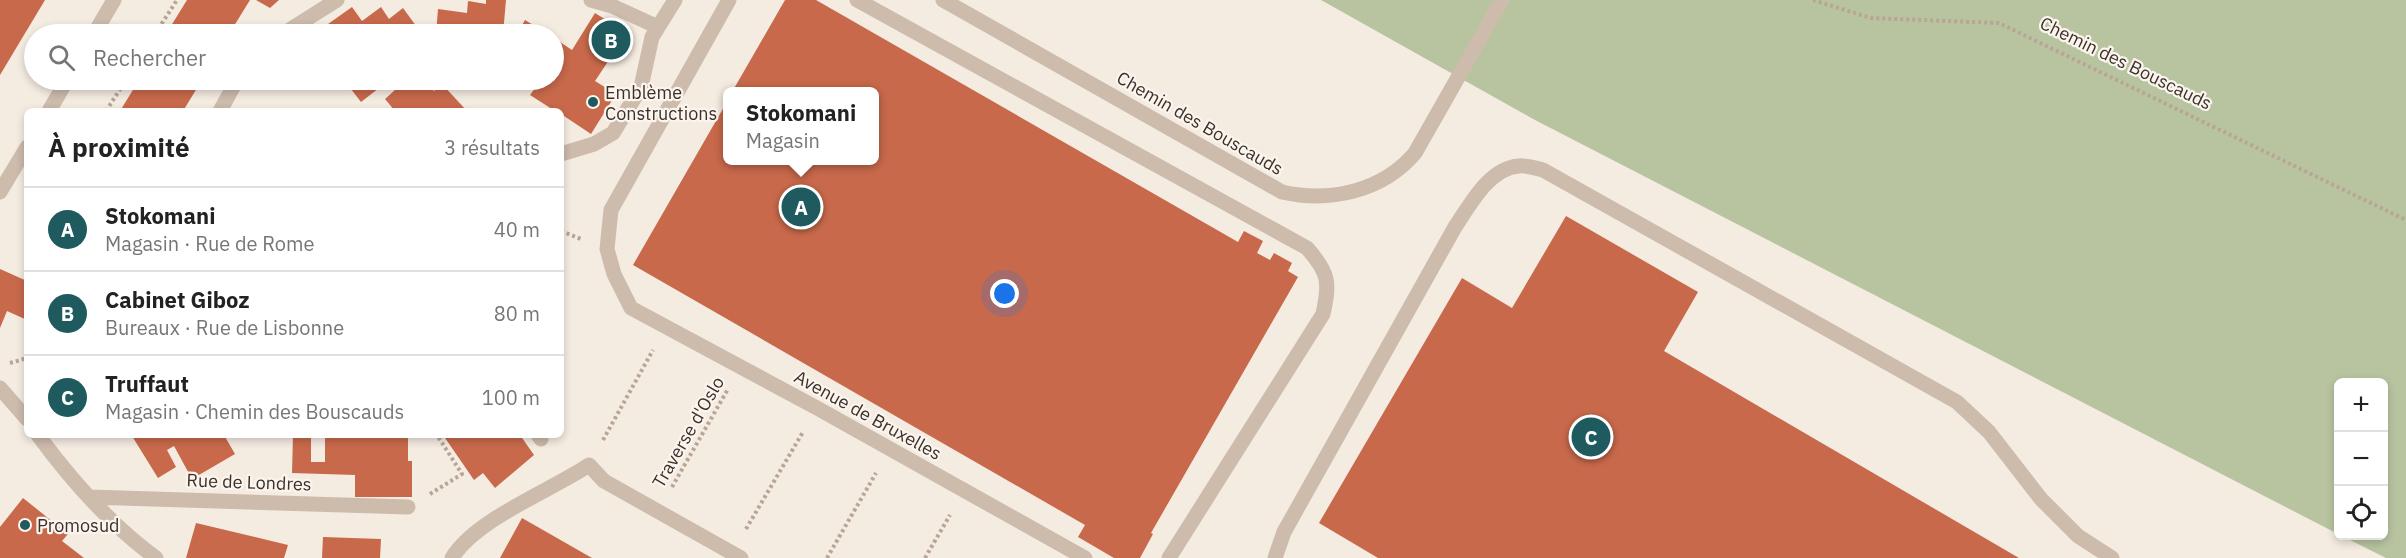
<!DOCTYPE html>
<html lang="fr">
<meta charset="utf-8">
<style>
body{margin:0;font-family:"IBM Plex Sans",sans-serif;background:#f2f2f2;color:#222}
.controls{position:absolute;right:18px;bottom:18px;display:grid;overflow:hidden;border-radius:9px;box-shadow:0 3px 9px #0003}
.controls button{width:54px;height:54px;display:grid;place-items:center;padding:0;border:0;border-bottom:2px solid #e0e0e0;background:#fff;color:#222;font:30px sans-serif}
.you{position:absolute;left:1005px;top:294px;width:21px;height:21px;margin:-15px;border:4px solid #fff;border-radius:50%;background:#1a73e8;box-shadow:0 0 0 9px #1a73e833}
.badge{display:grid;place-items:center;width:39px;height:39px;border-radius:50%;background:#1f5a5e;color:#fff;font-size:20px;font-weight:700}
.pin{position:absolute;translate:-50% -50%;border:3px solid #fff;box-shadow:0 2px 6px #0006}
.popup{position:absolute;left:723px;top:87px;width:156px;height:78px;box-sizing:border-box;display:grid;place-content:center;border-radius:9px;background:#fff;filter:drop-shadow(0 2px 4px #0005);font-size:20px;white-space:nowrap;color:#767676}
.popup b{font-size:22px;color:#222}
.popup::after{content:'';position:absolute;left:50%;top:100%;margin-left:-12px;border:12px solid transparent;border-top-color:#fff}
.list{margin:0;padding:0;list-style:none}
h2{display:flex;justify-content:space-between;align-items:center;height:78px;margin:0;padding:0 24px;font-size:26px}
h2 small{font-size:20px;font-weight:400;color:#767676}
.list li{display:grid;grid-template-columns:39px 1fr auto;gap:18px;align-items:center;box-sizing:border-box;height:84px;padding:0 24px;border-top:2px solid #e0e0e0}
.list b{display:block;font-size:22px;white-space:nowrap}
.list p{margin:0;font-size:20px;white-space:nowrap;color:#767676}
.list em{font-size:20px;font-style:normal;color:#767676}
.icon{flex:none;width:33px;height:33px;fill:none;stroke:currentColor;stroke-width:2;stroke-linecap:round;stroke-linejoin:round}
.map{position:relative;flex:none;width:2406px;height:558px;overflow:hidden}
.search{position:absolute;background:#fff;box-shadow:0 3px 9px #0003;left:24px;top:24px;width:540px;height:66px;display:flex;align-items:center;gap:15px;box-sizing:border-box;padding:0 21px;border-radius:33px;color:#767676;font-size:22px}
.panel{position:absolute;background:#fff;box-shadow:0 3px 9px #0003;left:24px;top:108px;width:540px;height:330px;border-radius:9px}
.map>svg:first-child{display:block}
.green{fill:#b8c4a0}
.building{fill:#c8694b}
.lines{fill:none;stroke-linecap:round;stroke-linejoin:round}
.path{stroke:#b9a596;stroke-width:4;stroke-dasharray:3 3;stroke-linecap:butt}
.minor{stroke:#cdbbac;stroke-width:15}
.poi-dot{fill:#1f5a5e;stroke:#fbf5ee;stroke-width:2}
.labels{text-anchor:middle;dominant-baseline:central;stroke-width:4.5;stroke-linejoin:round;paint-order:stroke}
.street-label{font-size:18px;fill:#3b302b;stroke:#fbf5ee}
.poi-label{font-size:18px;fill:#3b302b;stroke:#fbf5ee;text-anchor:start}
</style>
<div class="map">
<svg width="2406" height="558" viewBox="0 0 2406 558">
<rect width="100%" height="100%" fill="#f4ebe1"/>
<!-- green -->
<path class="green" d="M1321,0H2406V558H2386L2342,536H2384V382H2338V534L1535,120Z"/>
<!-- building -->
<path class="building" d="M0,0H45L0,75Z
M187,0H250L229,34H166Z
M256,0H279L270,8Z
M486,0H506L503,34H436L438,9L467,13L468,1L486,4Z
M785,0H816L1238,242L1244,231L1263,241L1257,253L1270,260L1274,253L1292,263L1288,271L1298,277L1151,533L1153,534L1140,558H1114L1078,537L1085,525L633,265L728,100V160H874V92H732Z
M352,7L362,21L381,7L389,19L403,8L422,34H314Z
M595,13L627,33L595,81L616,94L591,134L561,114V111H555L530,95L538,84L531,80H554V38L572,50Z
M525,20L548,34H517Z
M139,80H202L183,111H120Z
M344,80H385L387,82L361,102Z
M406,80H423L434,91L442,84L467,111H395L385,99Z
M1566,216L1698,292L1664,351L2019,558H1378L1319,523L1462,278L1512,308Z
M0,269L27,281V320L7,311L0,328Z
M135,435H224L235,454L192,479L174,446L167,450L176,467L158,478L132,436Z
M293,435H311V462H325V435H408V461H412V497H355V475L292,473Z
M443,435H520L534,455L495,488L483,473L474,480Z
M23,498L68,534L62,541L84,558H0V527Z
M522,518L592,558H500Z
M196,523L288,545L284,558H186Z
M323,537L381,539L380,558H322Z"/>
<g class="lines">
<!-- path -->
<path class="path" d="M1813,0L1871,18L1999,23L2406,220
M155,34L177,0
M106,111L126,80
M561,231L581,239
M10,363L27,358
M603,440L653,350
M672,487L728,389
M430,494L462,474L437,435
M746,529L803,432
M827,558L876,473
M925,558L950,515"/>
<!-- minor -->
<path class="minor" d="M591,0L612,6L658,27
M729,0L611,210L607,249L614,274L631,308L817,408L1085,558
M857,0L1307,248C1329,273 1330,282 1323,314L1169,558
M943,0L1282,192C1330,203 1383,191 1415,153L1502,0
M94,34L114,0
M283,34L337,0
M49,111L67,80
M220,111L237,80
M561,154L594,144L613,133L641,87L652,37L675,0
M0,192L27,147
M0,388L27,419
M38,435C71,480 111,525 156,558
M538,435L541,439
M89,497L408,507
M452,558C476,519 550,491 589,465L604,481L741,558
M1275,558L1284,532L1455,227C1470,205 1489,168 1519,166C1526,165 1536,168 1543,170L1957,402L1989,432L2041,499L2078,536L2112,558"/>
</g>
<!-- markers -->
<g class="poi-dot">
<circle cx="593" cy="102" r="6"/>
<circle cx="25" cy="525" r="6"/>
</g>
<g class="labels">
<!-- street labels -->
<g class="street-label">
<text transform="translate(2126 63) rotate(26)">Chemin des Bouscauds</text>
<text transform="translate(1200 123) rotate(30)">Chemin des Bouscauds</text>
<text transform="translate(868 415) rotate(29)">Avenue de Bruxelles</text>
<text transform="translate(688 432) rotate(-60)">Traverse d'Oslo</text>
<text transform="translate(249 482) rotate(2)">Rue de Londres</text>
</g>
<!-- poi labels -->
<g class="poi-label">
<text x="605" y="92">Emblème<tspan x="605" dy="21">Constructions</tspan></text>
<text x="37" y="525">Promosud</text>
</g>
</g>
</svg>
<div class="controls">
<button>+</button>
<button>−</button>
<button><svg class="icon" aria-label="locate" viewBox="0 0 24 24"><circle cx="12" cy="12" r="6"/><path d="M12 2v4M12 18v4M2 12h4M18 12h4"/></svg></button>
</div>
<div class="you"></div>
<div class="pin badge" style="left:801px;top:207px">A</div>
<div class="popup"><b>Stokomani</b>Magasin</div>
<div class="pin badge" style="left:611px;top:40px">B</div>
<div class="pin badge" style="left:1591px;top:437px">C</div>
<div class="search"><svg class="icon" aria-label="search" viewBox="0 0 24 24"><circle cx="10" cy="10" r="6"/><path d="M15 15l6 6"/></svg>Rechercher</div>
<section class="panel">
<h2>À proximité<small>3 résultats</small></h2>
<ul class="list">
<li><span class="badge">A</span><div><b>Stokomani</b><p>Magasin · Rue de Rome</p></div><em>40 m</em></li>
<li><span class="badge">B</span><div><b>Cabinet Giboz</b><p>Bureaux · Rue de Lisbonne</p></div><em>80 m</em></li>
<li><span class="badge">C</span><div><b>Truffaut</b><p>Magasin · Chemin des Bouscauds</p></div><em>100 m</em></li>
</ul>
</section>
</div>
